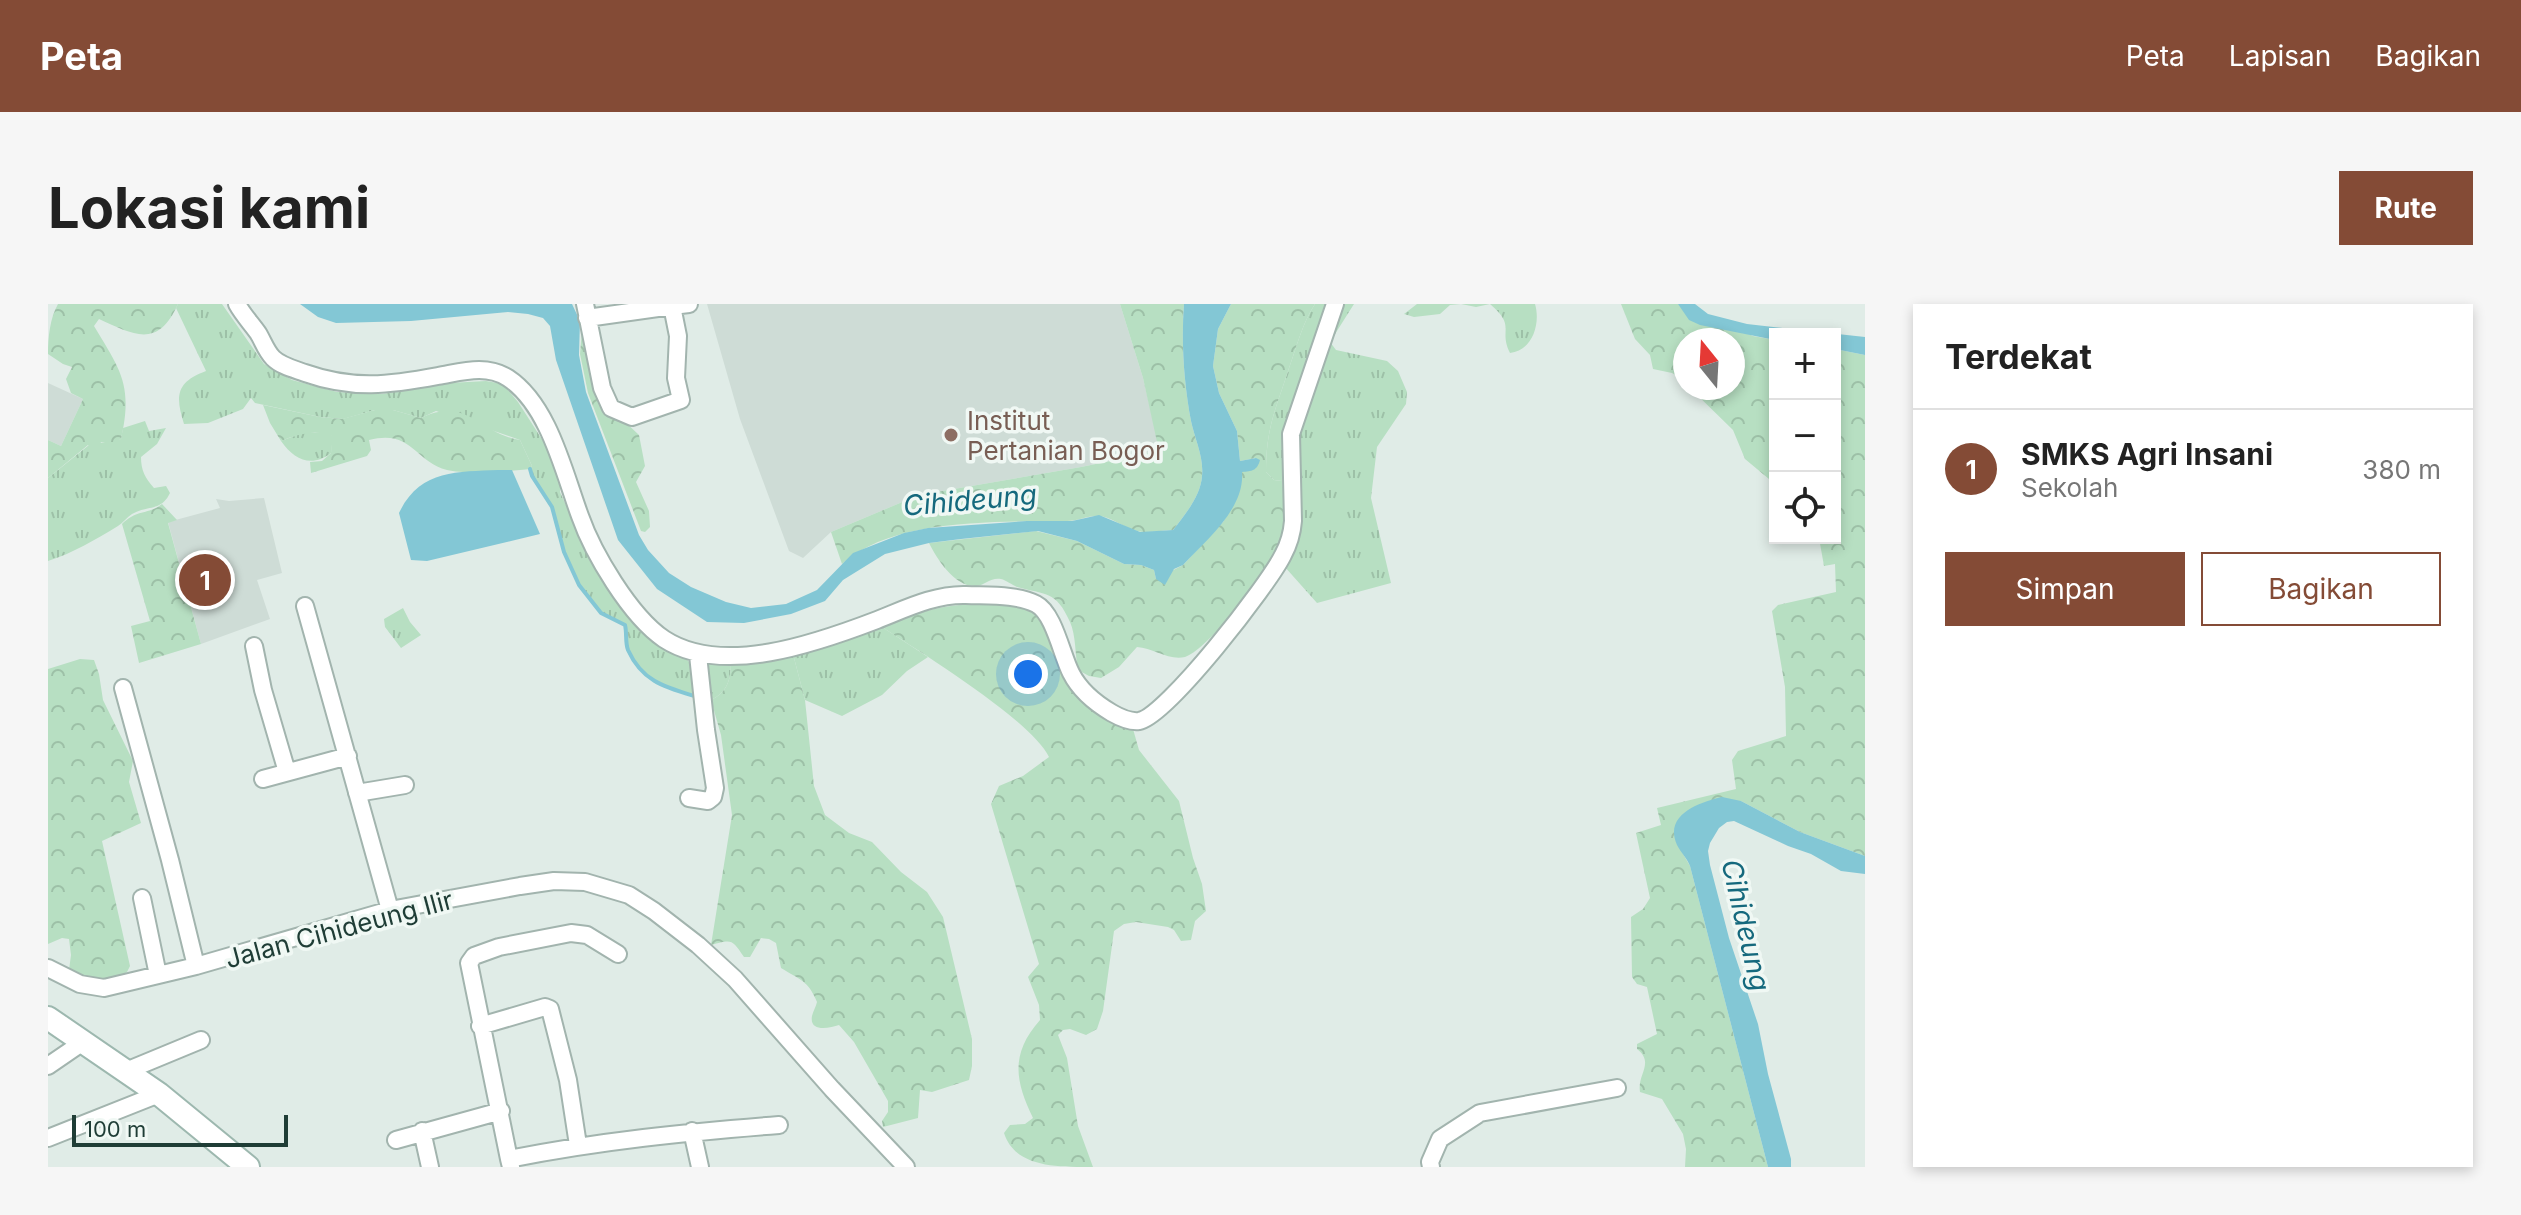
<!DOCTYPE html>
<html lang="id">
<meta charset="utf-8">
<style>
body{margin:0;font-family:Inter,sans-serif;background:#f6f6f6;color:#222}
.controls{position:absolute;right:24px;top:24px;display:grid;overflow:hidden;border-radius:0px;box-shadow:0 4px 12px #0003}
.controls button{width:72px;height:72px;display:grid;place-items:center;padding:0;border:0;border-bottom:2px solid #e0e0e0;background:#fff;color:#222;font:40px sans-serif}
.compass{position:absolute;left:1625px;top:24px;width:72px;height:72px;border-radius:50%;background:#fff;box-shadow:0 4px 12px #0003;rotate:342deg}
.scale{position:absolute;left:24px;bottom:20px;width:216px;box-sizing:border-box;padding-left:8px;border:4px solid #1f3d36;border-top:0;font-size:22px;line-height:28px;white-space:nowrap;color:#1f3d36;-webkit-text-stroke:6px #f0f8f4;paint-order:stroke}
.you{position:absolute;left:980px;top:370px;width:28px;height:28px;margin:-20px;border:6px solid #fff;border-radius:50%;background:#1a73e8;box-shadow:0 0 0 12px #1a73e833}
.badge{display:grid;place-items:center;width:52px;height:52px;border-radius:50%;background:#844b36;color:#fff;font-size:26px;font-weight:700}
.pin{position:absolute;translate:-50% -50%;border:4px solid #fff;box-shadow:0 2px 8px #0006}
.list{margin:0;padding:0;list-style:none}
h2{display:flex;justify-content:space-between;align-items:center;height:104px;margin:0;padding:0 32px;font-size:34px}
h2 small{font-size:26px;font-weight:400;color:#767676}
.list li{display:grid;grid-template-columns:52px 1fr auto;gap:24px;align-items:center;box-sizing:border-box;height:120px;padding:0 32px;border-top:2px solid #e0e0e0}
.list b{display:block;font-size:30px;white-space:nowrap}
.list p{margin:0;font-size:26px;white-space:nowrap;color:#767676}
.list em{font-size:26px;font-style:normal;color:#767676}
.actions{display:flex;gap:16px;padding:24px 32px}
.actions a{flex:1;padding:18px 0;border:2px solid #844b36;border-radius:0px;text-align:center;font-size:28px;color:#844b36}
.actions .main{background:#844b36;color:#fff}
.icon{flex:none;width:44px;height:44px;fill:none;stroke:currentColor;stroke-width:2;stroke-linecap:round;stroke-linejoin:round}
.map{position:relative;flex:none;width:1817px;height:863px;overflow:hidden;border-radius:0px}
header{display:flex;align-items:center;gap:48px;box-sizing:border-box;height:112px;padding:0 40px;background:#844b36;color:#fff}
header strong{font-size:38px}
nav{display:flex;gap:44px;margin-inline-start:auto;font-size:28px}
.intro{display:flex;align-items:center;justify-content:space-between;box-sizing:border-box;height:192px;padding:0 48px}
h1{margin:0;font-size:56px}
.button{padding:20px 36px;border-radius:0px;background:#844b36;color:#fff;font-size:28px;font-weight:700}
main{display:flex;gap:48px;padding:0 48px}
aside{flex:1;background:#fff;border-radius:0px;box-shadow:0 4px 12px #0003}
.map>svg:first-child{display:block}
.built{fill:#cedcd6}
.grass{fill:url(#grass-tufts)}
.forest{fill:url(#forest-crowns)}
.water{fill:#83c7d5}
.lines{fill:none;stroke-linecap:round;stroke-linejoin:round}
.stream{stroke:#83c7d5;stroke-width:4}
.street-casing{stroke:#a2b4ae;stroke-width:20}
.secondary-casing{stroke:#9db8af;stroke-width:26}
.street{stroke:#fff;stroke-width:16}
.secondary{stroke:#fff;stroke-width:22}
.education-dot{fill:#8d6e63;stroke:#f0f8f4;stroke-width:3}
.labels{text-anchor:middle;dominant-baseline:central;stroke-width:7;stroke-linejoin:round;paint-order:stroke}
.education-label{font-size:26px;fill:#785e54;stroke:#f0f8f4;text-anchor:start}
.street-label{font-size:26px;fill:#1f3d36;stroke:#f0f8f4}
.water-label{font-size:28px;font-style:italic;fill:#15697d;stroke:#f0f8f4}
</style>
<header>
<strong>Peta</strong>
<nav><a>Peta</a><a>Lapisan</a><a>Bagikan</a></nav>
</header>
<div class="intro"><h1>Lokasi kami</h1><a class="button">Rute</a></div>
<main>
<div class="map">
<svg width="1817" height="863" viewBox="0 0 1817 863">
<defs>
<pattern id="grass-tufts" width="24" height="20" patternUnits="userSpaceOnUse" patternTransform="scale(2)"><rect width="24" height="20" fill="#b7dfc2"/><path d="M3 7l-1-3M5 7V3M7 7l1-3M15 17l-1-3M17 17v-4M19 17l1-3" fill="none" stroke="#9dc0a7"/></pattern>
<pattern id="forest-crowns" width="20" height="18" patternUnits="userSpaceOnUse" patternTransform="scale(2)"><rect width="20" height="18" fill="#b7dfc2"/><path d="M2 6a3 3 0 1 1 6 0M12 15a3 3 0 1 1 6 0" fill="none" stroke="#9dc0a7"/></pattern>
</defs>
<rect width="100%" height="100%" fill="#e0ece7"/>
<!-- built -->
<path class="built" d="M659,0H1072L1095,74L1112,146L1033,163L871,191L783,228L755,254L741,247L692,115Z
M0,79L35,95L13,142L0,136Z
M216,194L234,269L209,276L222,315L153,340L120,218L172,204L168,195L181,197Z"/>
<!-- grass -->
<path class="grass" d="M130,0H174L216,60L244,76L289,88L334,90L401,79L438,77L455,80L470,98L499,143L512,171V188L536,241L642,359L648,386L646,392C616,383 594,377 580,346C577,338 579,329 577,321L553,309L531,281L516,248L504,203L484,172L482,165L484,162L472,136L388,107L373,114L345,106H327L295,115L272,113L207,99L203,94L195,105L160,119L136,120C127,92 128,78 158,67L128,4Z
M1267,0H1279L1243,102L1236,130L1234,177L1226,176L1218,168C1218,123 1228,105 1241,64C1249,42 1254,20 1267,0Z
M1295,0H1306L1282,38L1288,46L1339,57L1350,67L1359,88L1358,100L1329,143L1323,194L1343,279L1269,299L1236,262L1253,123Z
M1369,0H1487C1493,20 1484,47 1462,49C1450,25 1469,23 1442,0L1428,3L1413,0L1402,1L1392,10L1366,13L1356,10Z
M97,117L101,127L118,124L109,140L93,153C93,166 97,174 106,184L118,182L122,189C113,208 99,201 84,210C79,213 75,219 70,222C47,236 25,249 0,257V174L41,141L73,135L75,124Z
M254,129H279L285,132L283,149C264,164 246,156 233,137Z
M355,304L362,318L373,331L353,344L337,323L336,315Z
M834,323L880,353L859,367L834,391L794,412L757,396L745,350Z
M661,358L683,360C682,378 679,388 663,396L658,395V359Z"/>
<!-- forest -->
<path class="forest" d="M10,0H130C110,45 86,31 51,15L46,22C73,67 85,81 73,135L66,138H53L50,146H46L40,141L0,174V136L13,142L35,95L23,89L18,75L24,63L15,60L0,50C0,33 2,14 10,0Z
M1072,0H1136C1133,38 1136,80 1143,117C1147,136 1156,153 1154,172C1153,191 1137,211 1125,226C1114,226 1100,230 1089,227C1076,224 1061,211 1049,212C1039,212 1029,217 1019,217C952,218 846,213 794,260L783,228L871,191L1033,163L1111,147L1095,74Z
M1183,0H1267C1254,20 1249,42 1241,64C1228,105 1218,123 1218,168L1226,176L1234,177C1237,196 1238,221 1232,239C1224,263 1160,346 1137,353C1121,357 1105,344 1089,343L1071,363L1053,374L1041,372L1030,366C1027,351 1028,331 1022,318C1008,286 997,291 969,283C964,281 958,276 953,275C943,273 937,281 929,282C907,284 889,255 881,239L988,227L1029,237L1076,260L1093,261L1106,266L1108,275L1135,261L1175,218L1187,198L1193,167L1208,154L1192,157L1189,127L1171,89L1165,62L1170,25Z
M1573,0H1630L1705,32L1727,36V180L1697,155L1685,126L1642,84H1685V36H1637V77L1624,69L1605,65L1602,51L1587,35Z
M534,25L551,55L574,115L591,131L597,162L588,178L601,207L602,223L597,228L593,227L540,89L532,50Z
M1787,45L1817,51V552L1752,528L1693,497L1634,548L1642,562L1720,863H1637L1638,845L1635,830L1614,795L1592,788C1589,770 1607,759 1589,745V740L1609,730L1599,683L1589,680L1584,673L1583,613L1595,605L1602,594L1588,529L1613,521L1609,504L1688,485L1684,456L1690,447L1738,432L1737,383L1724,307L1730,301L1788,288L1787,260L1776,262L1771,234H1787Z
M215,101L272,113L294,115L327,106H345L373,114C419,92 430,129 472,136L484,162L482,165C462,167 418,171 399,166C366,157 364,125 321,136L323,146L319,152L263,169L262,158L274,157L283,149L284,132C268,125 249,130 233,137L222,119Z
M114,200L129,216L120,219L153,340L91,359L83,322L102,317L74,220C89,205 100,211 114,200Z
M949,299L988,307C1019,367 1012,398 1085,425L1091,446L1131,497L1145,554L1154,580L1158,607L1147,617L1143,636L1133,637L1126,626L1120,623L1088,618L1076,620L1066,627L1055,707L1049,725L1038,731L1022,725L1015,726L1010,731L1019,754L1030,822L1045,863C1007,863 967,863 956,829L962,821L977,820L985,814C967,777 962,750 992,716L991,701L980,673L991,660L943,500L951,482L975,472L1001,453C983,416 872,348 834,323C879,304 900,300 949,299Z
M745,350L757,396L766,482L777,511L801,529L824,538L853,568L879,588L895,613L924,735V762L921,776L884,788L872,786L870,814L835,823L834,817L840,808V797L806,738L791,721C782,724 761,729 764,712C765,707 768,703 769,698C760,676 752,676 733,664L728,639L721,635L713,634L702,653H696C684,635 684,635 663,641L684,511L673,431L663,396C679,388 682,378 683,360Z
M32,355L46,356L51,370L55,396L85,457L81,478L93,519L54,537L82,662L79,668L70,674L39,680L21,666L23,651L21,635L14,634L0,640V365Z"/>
<!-- water -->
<path class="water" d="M252,0H524L532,17L531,51L538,88L591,231L600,246L621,269L643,283L678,298L703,304L738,300L769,286L805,249L856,229L880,224L979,217H1024L1051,211L1092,228L1125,226C1137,211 1153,191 1154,172C1156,153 1147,136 1143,117C1136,80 1133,38 1136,0H1183L1170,25L1165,62L1171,89L1189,127L1192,157L1208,154L1212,156C1209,167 1204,167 1194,168C1197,205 1158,236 1135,261L1126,265L1117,281L1108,275L1106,266L1093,261L1076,260L1029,237L990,227L913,235L881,239L837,250L795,276L777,297L743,310L696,319L659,318L609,285L570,236L508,56L502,22L495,14L480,10L460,8L363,17L288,19L270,13Z
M1630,0H1647L1660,10L1699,20L1817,33V51L1787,45V30H1727V36L1652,21L1641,16Z
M450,166H464L492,230L379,257L363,256L351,209C372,165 409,168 450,166Z
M1674,493L1693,497L1752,528L1817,552V570L1793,567L1763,550L1740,542L1686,517L1679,518L1671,524L1662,539L1660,547L1662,561L1681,634L1710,720L1720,770L1743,855V863H1720L1642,562C1639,554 1633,549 1629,541C1615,510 1653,498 1674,493Z"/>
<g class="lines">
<!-- stream -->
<path class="stream" d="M482,165L484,172L504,203L516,248L531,281L553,309L577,321C579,329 577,338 580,346C594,377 616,383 646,392"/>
<defs>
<path id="street" d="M189,0C195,11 203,19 210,29C215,37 218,47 225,54C233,62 246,65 257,69C305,86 342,81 390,72C414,68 438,60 460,74C501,101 516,169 532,212C545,249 582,312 616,335C674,373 769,339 829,316C857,305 887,290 918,291C939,292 969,290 988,300C1006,309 1014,352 1023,369C1032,387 1047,399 1064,409C1071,413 1082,418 1091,417C1118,413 1221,280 1235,251C1241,240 1244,230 1245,217L1243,130L1287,0
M537,0L554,84L563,104L584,113L633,96L628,74L630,32L624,2L641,0
M539,14L624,2
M257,302L342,606
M206,342L215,386L239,468
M75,384L122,556L148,662
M215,475L300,452
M309,489L357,481
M641,494L660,497L665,493L667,484L658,426L650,351
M94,594L110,671
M0,664L32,680L56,684L148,662L342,606L472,582L506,577L537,578L581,591L606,607L650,641L687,675L784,785L858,863
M432,722L497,703L502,705L520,776L530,841
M0,762L35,738
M78,767L153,736
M374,827L382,863
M644,827L652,863
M0,834L111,790
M348,836L453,807
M461,855L421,659L426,652L451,643L523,629L539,631L570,650
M463,863L461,855C551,837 640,828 731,821
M1383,863L1382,858L1392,835L1432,809L1569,784"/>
<path id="secondary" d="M0,714L111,790L200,863"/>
</defs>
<!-- street casing -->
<use href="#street" class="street-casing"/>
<!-- secondary casing -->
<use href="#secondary" class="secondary-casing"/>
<!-- street -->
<use href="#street" class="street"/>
<!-- secondary -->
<use href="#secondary" class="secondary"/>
</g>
<!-- markers -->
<circle class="education-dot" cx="903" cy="131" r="8"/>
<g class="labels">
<!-- education labels -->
<g class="education-label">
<text x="919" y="116">Institut<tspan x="919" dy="30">Pertanian Bogor</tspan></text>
</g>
<!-- street labels -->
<g class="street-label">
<text transform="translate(291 625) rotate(-15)">Jalan Cihideung Ilir</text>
</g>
<!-- water labels -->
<g class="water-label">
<text transform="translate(922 196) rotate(-5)">Cihideung</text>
<text transform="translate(1698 621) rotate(77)">Cihideung</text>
</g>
</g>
</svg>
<div class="controls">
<button>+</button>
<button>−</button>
<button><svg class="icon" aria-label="locate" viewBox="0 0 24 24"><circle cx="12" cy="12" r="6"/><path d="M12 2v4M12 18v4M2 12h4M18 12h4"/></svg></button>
</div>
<svg class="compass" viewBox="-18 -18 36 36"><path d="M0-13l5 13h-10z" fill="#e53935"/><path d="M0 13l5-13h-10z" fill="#767676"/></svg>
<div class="scale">100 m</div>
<div class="you"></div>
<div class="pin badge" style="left:157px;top:276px">1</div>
</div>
<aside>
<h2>Terdekat<small></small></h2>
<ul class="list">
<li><span class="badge">1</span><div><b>SMKS Agri Insani</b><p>Sekolah</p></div><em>380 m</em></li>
</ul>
<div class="actions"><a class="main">Simpan</a><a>Bagikan</a></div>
</aside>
</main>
